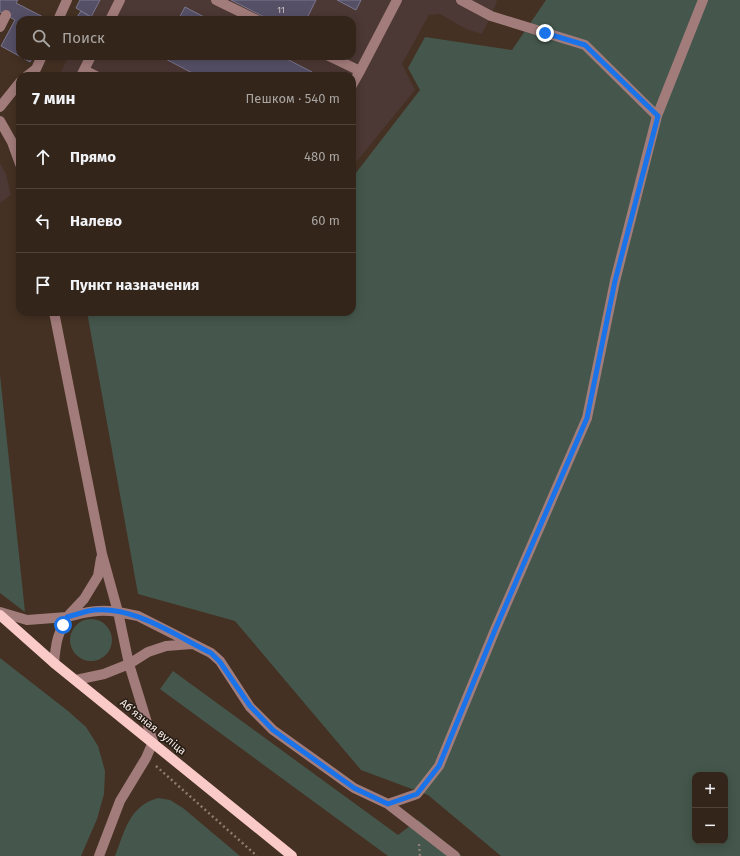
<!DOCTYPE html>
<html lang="ru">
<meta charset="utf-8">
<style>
body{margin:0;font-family:"Fira Sans",sans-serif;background:#3e3127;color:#f1f3f6}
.controls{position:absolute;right:12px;bottom:12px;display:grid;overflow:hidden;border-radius:8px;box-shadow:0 2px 10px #0003}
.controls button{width:36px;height:36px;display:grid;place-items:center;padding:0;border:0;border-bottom:1px solid #4e4239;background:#33251a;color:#f1f3f6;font:20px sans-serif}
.stop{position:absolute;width:12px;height:12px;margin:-9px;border:3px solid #1a73e8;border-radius:50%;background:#fff}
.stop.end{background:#1a73e8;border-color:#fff;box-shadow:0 1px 4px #0008}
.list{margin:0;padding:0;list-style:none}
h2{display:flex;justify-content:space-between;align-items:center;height:52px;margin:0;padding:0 16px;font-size:17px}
h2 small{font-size:13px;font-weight:400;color:#a9a5a2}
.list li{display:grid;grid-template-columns:26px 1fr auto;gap:12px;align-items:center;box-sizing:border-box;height:64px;padding:0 16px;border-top:1px solid #4e4239}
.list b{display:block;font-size:15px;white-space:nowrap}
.list em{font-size:13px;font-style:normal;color:#a9a5a2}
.icon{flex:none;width:22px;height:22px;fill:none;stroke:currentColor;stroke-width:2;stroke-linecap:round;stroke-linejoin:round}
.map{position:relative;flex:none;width:740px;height:856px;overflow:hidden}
.search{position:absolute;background:#33251a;box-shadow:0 2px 10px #0003;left:16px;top:16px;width:340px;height:44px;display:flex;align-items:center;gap:10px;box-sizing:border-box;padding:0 14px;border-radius:12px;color:#a9a5a2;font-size:15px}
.panel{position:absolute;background:#33251a;box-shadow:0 2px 10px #0003;left:16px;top:72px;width:340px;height:244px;border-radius:12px}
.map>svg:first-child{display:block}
.industrial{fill:#4c3834}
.green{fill:#45574c;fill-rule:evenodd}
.building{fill:#555066;stroke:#7b768e}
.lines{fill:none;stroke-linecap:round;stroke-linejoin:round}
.path{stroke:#8d7c71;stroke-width:2.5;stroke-dasharray:2 3;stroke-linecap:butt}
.minor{stroke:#a27c7b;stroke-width:10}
.major{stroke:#facac9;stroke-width:10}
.route{stroke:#1a73e8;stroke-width:5}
.labels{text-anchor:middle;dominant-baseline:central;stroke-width:3;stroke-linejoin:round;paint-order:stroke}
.number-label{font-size:9px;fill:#cfc4c4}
.street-label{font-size:11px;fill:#f8ebe3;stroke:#241b15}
</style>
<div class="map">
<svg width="740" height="856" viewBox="0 0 740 856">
<rect width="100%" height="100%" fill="#443123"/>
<!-- industrial -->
<path class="industrial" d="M100,0H497L496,4L491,16L482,34L466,29L440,14L429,15L402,64L415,90L352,167V76H59L69,56H352V20H89Z
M0,163L6,174L11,195L0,203Z"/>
<!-- green -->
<path class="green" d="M546,0H740V856H501L428,795L361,770L235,621L138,594L87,312H352V178L420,90L408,68L425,37L512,50ZM695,775H725V841H695Z
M0,375L25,612L0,593Z
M70 640a21 21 0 1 1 42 0a21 21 0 1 1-42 0Z
M0,658L68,711L86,727L98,746L105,771L104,794L97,819L81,856H0Z
M173,671L398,835L418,820L462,856H388L160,689Z
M158,798L170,800L183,808L240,856H115C125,831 129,806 158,798Z"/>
<!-- building -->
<path class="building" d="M0,0H18L16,3L49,20H20V56H33L30,62L1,46L15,20L0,12Z
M80,0H100L91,17L76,8Z
M231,0H316L306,20H270Z
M337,0H361L356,10Z
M185,7L210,20H178Z
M81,11L91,17L88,20H75Z
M160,56H281L312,72L310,76H198Z"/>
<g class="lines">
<!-- path -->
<path class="path" d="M156,766L257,856
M419,844L420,856"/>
<!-- minor -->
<path class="minor" d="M216,0L257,20
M461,0L491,16L585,45L657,116
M58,20L67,0
M110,20L120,0
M0,27L6,15
M329,56L360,71L397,0
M84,70L96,76
M27,76L36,69L42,56
M81,76L91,56
M352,85L360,71
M0,107L20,82
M0,121L12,142L20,164
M54,312L102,554L118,612L138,616L211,653L220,661L250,707L273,730L354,788L388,804L417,794L439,766L495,630L587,418L615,281L657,116L703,0
M0,612L27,620L67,617L84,599L98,576L101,558
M54,663C56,642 57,636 67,617C86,612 99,609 118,612L129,664L153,742L146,758L120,801L99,856
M76,680L104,674L129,664L148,652L166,646L192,644
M388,804L455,856"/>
<!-- major -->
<path class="major" d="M0,615L54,663L292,856"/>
</g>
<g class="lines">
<!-- route -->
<path class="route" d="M63,625L67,617C74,615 81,613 88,611C130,603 174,635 211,653L220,662L250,706L273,730L354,788L388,804L417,794L439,766L495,630L587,418L615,281L658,116L585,45L545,33"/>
</g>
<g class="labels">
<!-- number labels -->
<g class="number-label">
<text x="281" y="10">11</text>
</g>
<!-- street labels -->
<g class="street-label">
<text transform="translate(153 727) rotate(39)">Абʼязная вуліца</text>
</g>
</g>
</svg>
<div class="controls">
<button>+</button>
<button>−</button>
</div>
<div class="stop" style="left:63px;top:625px"></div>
<div class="stop end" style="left:545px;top:33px"></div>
<div class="search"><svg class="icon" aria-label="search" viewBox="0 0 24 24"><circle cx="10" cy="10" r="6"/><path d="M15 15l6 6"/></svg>Поиск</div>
<section class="panel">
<h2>7 мин<small>Пешком · 540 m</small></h2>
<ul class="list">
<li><svg class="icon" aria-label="ahead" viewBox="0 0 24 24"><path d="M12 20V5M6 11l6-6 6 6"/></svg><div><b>Прямо</b></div><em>480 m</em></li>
<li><svg class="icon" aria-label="left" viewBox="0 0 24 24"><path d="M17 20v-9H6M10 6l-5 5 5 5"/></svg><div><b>Налево</b></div><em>60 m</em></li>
<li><svg class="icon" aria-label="arrive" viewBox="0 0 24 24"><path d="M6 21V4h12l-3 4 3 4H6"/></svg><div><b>Пункт назначения</b></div></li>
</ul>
</section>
</div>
